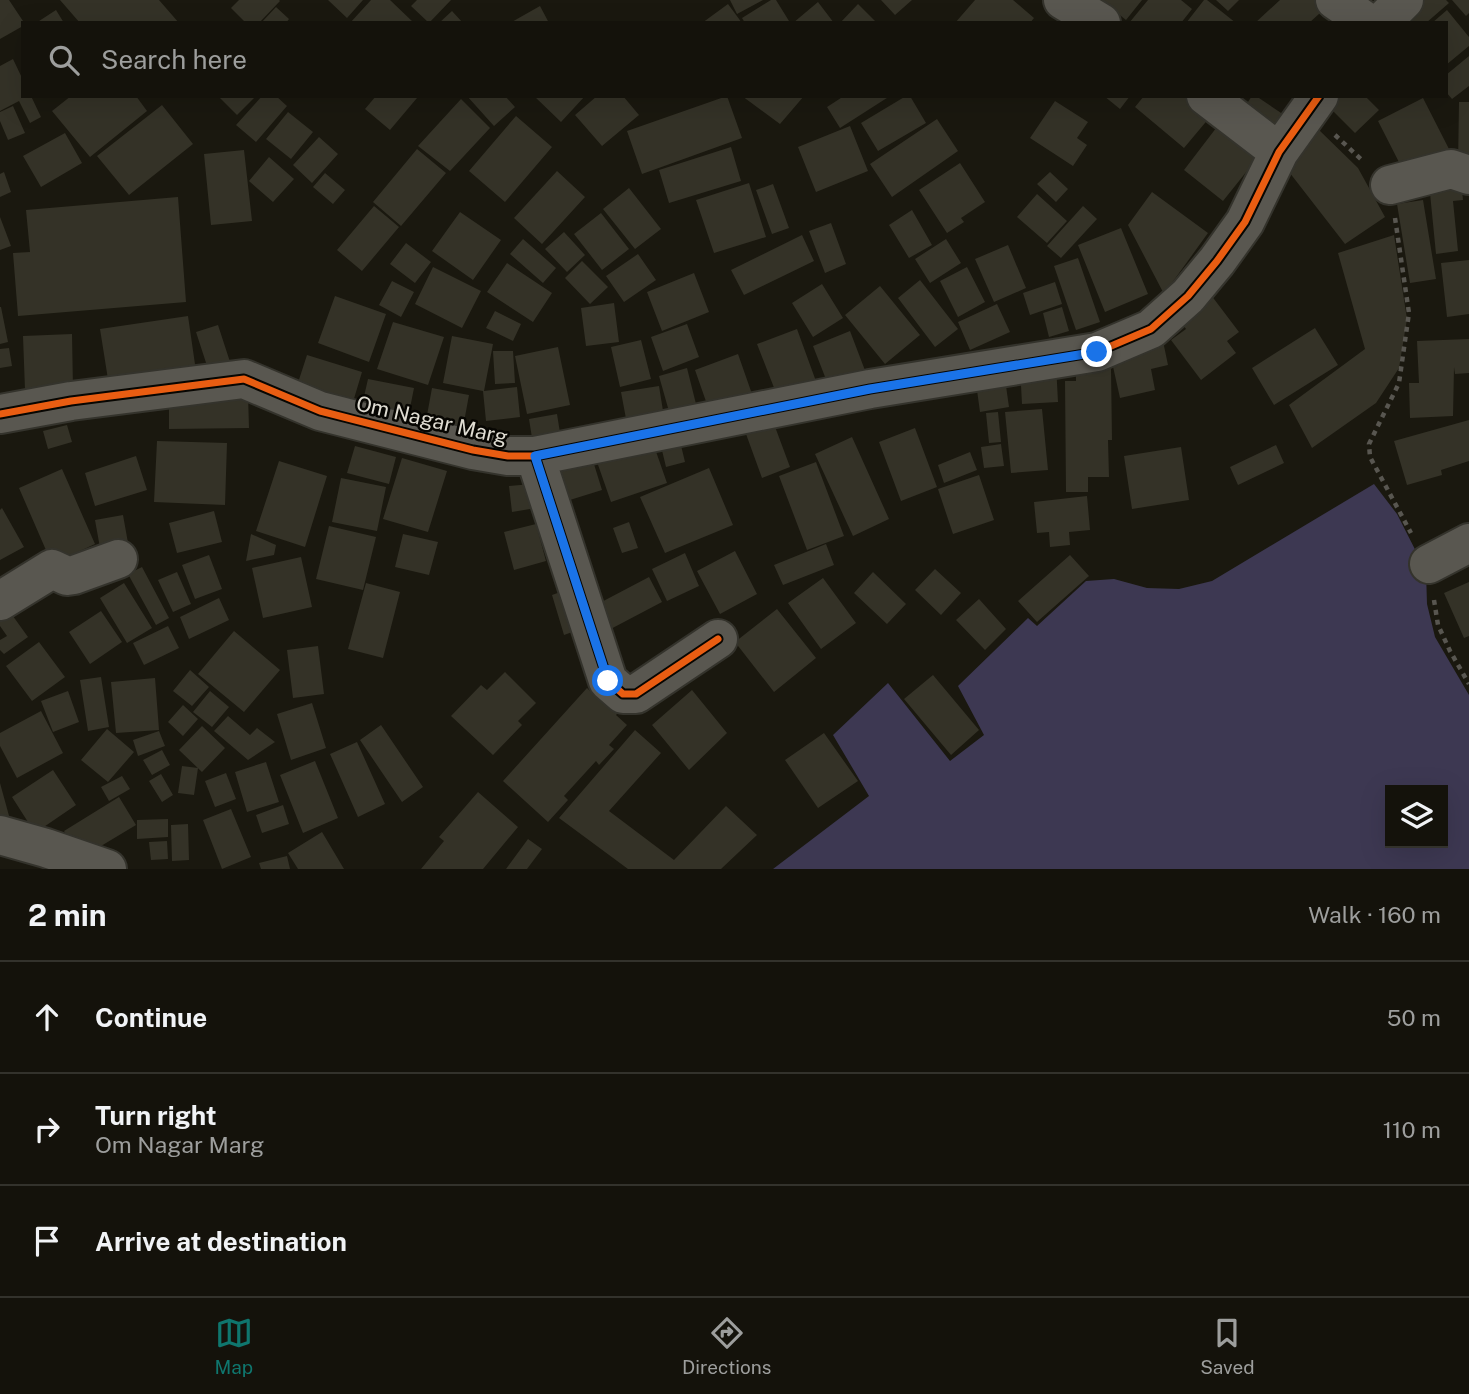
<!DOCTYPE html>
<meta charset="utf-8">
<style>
body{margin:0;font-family:"Public Sans",sans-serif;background:#1d1b14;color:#f1f3f6}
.controls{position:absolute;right:21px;bottom:21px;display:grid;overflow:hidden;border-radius:0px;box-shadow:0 7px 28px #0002}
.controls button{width:63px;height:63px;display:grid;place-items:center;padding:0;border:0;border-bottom:2px solid #33322c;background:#14120b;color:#f1f3f6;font:35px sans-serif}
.stop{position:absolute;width:21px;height:21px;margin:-16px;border:5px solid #1a73e8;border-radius:50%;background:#fff}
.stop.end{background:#1a73e8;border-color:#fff;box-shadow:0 2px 7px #0008}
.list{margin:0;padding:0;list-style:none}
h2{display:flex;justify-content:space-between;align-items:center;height:91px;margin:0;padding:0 28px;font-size:30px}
h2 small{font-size:23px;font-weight:400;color:#9d9e9d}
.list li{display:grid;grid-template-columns:46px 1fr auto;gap:21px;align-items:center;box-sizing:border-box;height:112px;padding:0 28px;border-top:2px solid #33322c}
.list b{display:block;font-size:26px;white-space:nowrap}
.list p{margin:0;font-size:23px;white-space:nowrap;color:#9d9e9d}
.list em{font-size:23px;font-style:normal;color:#9d9e9d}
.icon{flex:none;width:38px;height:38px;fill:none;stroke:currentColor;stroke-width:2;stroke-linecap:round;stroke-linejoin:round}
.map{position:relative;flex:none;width:1469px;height:869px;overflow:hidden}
.search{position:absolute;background:#14120b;box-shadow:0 7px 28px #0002;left:21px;right:21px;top:21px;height:77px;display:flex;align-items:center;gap:18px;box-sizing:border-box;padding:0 24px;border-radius:0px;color:#9d9e9d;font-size:26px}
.sheet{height:427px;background:#14120b}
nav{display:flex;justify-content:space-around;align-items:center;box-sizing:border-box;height:98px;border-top:2px solid #33322c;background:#14120b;font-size:19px;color:#9d9e9d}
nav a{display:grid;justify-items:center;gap:4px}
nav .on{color:#0f766e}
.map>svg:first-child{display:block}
.green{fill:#3d3852;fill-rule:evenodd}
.building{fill:#343227}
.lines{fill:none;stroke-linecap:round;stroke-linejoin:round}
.street-casing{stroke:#34332c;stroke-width:42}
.path{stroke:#585650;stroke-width:4.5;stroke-dasharray:5 5;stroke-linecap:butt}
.street{stroke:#595750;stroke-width:38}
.cycleway-casing{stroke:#070602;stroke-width:11}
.cycleway{stroke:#e95d12;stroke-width:7}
.route{stroke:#1a73e8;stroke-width:9}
.labels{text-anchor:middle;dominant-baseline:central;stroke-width:5;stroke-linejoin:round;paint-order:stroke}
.street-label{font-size:21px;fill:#dfdcd2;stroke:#070602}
</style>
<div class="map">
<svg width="1469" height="869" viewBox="0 0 1469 869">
<rect width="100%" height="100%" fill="#1a180f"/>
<!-- green -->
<path class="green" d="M1374,484L1397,514L1426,571L1427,604L1435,637L1469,695V869H773L869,796L833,735L888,683L950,761L984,735L958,686L1028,618L1037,626L1086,581L1114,579L1147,588L1179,589L1212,581ZM1390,790H1443V843H1390Z"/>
<!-- building -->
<path class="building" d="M0,0H9L23,21V26L0,39Z
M60,0H159L179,23H80Z
M239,0H279L280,1L259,23H246L231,8Z
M328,0H363L347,18Z
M371,0H390L414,23H350Z
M417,0H451L429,23L411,6Z
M730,0H763L737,14Z
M771,0H776L789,21L786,23H745L742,18Z
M881,0H912L895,15Z
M975,0H1013L1034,18L1030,23H955Z
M1101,0H1142L1126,20Z
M1148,0H1181L1192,9L1181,23H1129Z
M1204,0H1207L1236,23H1186Z
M1216,0H1239L1228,11Z
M1280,0H1327L1330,4L1309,23H1255Z
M1410,0H1446L1449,3L1426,23H1385Z
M1452,0H1469V13L1466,16Z
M818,2L834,23H793Z
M728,4L742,23H702Z
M858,4L877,23H840Z
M540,6L549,23H510Z
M276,7L289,19L286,23H261Z
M56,10L64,23H36Z
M1447,10L1469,37V46L1446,65V23H1432Z
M452,11L463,23H439Z
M1469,56V86L1452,99L1446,92V75Z
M13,59L23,80V96H31L41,117L30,123L19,101L0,111V66Z
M71,96H136L147,111L90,157L52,111Z
M218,96H256L237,115Z
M262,96H276L287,106L256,142L236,125Z
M376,96H416L417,98L390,130L365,109Z
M467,96H505L515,107L494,126Z
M534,96H585L561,122Z
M597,96H623L639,115L602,146L575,115Z
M727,96L742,138L642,174L627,131Z
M742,96H804L780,124Z
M844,96H890L840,128L827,107Z
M906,96H910L926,123L878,151L861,123Z
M1104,96H1130L1120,109Z
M1144,96H1197L1215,111L1184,148L1135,107Z
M1252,96H1256L1287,117L1273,138L1239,115Z
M1335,96H1365L1379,110L1355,133L1327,105Z
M1423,98L1449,149L1404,172L1378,121Z
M461,99L490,128L450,171L418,146Z
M1055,101L1088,122L1077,138L1087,145L1073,166L1030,138Z
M1459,102H1469V167H1458Z
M162,105L193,144L129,195L97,156Z
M13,106L25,133L8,140L0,121V112Z
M288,112L313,132L291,159L266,139Z
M516,116L552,147L505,202L469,171Z
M937,119L958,151L892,197L870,164Z
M1223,119L1263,151L1223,201L1184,170Z
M850,126L868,171L816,192L798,147Z
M1318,129L1358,168L1385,217L1345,244L1279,159Z
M65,133L82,163L41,187L23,156Z
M319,137L338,154L312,183L293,165Z
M731,147L741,181L669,203L659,170Z
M417,149L446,173L401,226L373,202Z
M244,150L252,221L211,225L204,154Z
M269,157L294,179L273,202L249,181Z
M960,163L985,202L961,218L964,222L947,233L919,190Z
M557,171L585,197L542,244L514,218Z
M4,172L11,192L0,197V174Z
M1050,172L1068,189L1056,202L1037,184Z
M325,173L345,190L333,204L313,187Z
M1461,180L1463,200L1453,201L1458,251L1436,254L1429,183Z
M749,183L766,237L714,253L696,200Z
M773,184L789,228L772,234L756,190Z
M629,188L661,229L635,249L603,209Z
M1152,192L1208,233L1164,294L1128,225Z
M1037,194L1067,221L1047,243L1017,217Z
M178,197L186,302L18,316L13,253L30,252L26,210Z
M1423,200L1436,279L1410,283L1397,204Z
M374,206L399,227L362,271L337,250Z
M1083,206L1097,219L1061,258L1047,246Z
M912,210L932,245L909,258L889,225Z
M460,212L501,240L473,280L432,251Z
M601,213L629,249L602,270L574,234Z
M0,217L11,246L0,250Z
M831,223L846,264L825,273L809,231Z
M1121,228L1148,294L1105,312L1078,245Z
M564,232L585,255L567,272L545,249Z
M802,235L814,261L744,295L731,270Z
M1394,235L1407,319L1399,368L1376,403L1312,448L1289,405L1365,349L1338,253Z
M523,239L556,268L543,283L510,254Z
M946,239L961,263L930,283L915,259Z
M406,243L431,262L415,283L390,264Z
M1008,245L1026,288L994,302L975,259Z
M638,254L656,280L624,302L606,276Z
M1078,258L1100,322L1076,330L1054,266Z
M1469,260V314L1447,317L1441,263Z
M582,261L608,287L590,304L565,278Z
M507,263L552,293L533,322L487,292Z
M433,267L481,291L462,328L415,304Z
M967,267L985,302L958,317L940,281Z
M694,273L709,312L662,331L647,292Z
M920,280L958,329L935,347L898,298Z
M392,281L414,292L401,317L379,305Z
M1055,282L1062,304L1030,315L1023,293Z
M822,284L843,318L813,337L792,303Z
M880,286L920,335L885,364L845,315Z
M1211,295L1239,332L1227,341L1236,353L1201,380L1171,340L1186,329L1179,319Z
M335,296L386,314L369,362L318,343Z
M614,303L619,342L586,346L581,308Z
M997,304L1010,332L970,350L958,322Z
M0,307H1L8,342L0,344Z
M1062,307L1069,331L1049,337L1043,313Z
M495,311L521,324L513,341L486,328Z
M188,316L197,378L110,392L100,329Z
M393,322L444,337L428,385L377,369Z
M687,324L699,357L663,371L651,337Z
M218,325L232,368L210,375L196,332Z
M1315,328L1338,365L1274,405L1252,368Z
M797,329L817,384L778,398L757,344Z
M850,331L866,373L829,387L813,346Z
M72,334L73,389L25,390L23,336Z
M452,336L493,344L484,391L517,387L520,417L486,421L483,391L443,383Z
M1469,339V373L1455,374L1454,367L1453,416L1410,418L1409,383H1419L1417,341Z
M641,340L651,379L620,387L611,347Z
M1163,341L1168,365L1151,369L1155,390L1120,398L1110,353Z
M558,347L570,405L527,414L515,356Z
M9,348L12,366L0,368V349Z
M493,351H513L515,383L495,384Z
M738,354L752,394L709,410L695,370Z
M307,355L362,372L350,412L294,395Z
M1056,364L1058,402L1022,404L1020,367Z
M687,368L697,408L670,415L659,376Z
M1111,369L1112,440H1108L1109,477H1088V492H1066L1065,381H1076V370Z
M368,379L414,388L407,423L360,414Z
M1005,379L1009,407L980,412L976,383Z
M659,386L664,417L627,424L621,392Z
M432,388L469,395L462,433L425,426Z
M248,394L249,428L169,429V395Z
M1042,409L1048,470L1011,473L1005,412Z
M998,412L1001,442L989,443L986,413Z
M557,414L561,439L533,444L529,419Z
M1469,420V461L1441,470L1442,475L1407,485L1394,441Z
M774,424L790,467L762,478L746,434Z
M67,425L72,442L48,449L43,431Z
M915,428L937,487L901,501L879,442Z
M679,437L685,462L666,467L660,442Z
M852,437L889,519L853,536L815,454Z
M652,440L667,483L611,502L596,459Z
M157,441L227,443L225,505L154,502Z
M1001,444L1004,466L984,468L981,447Z
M1276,445L1284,463L1238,485L1230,467Z
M355,446L396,457L389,484L347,473Z
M1181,447L1189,500L1132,509L1124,456Z
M589,448L602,490L557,504L545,461Z
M970,452L977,470L944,483L938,465Z
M136,456L147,490L95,506L85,473Z
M402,458L447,471L428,532L383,519Z
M279,461L327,476L305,547L256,531Z
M816,462L844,536L807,550L779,476Z
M709,468L733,525L665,553L640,497Z
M62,469L95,544L52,564L19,488Z
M979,475L994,520L953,534L938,489Z
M341,478L386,487L377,531L332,522Z
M532,484L536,508L512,512L509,486Z
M1087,496L1090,530L1069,532L1070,545L1050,547L1049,532L1037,533L1034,502Z
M2,508L24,547L0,560V510Z
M214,511L222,542L177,553L169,523Z
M123,515L130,554L102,559L95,520Z
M629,522L638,548L622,553L613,528Z
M536,524L546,561L514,570L504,532Z
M329,526L376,537L363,590L316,579Z
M251,534L276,545L274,555L246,561Z
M403,534L438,542L429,575L395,567Z
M826,544L834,565L783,585L774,565Z
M735,551L757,594L720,614L697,571Z
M685,553L699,586L667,601L652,569Z
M209,555L222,589L195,599L182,565Z
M1070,555L1089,576L1037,622L1018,601Z
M301,557L312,607L263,618L252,568Z
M142,567L169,618L156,625L128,574Z
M935,569L961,593L941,615L915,590Z
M177,572L191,604L173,612L158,580Z
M873,572L906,604L887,624L854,593Z
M649,577L662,602L605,632L592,607Z
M823,578L856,623L821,649L788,603Z
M1469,582V636L1464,638L1444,593Z
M124,583L152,628L127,643L100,598Z
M366,583L400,592L383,658L348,649Z
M566,590L578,630L564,635L552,595Z
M219,598L229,620L189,639L180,617Z
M979,599L1006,629L985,650L956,620Z
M5,605L28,637L4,654L0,650V640L7,636L0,626V608Z
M777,609L816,658L774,692L735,642Z
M101,611L122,642L90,664L69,632Z
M168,626L179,648L144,665L133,643Z
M234,631L280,670L244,712L198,674Z
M39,642L65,677L32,701L6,666Z
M318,646L324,694L293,698L287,650Z
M190,670L209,687L192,706L173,691Z
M505,672L536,703L518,721L522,725L493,755L451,716L481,685L487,690Z
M933,675L979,730L951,755L904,699Z
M101,677L109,727L88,731L80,680Z
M155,678L159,730L116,733L111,682Z
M603,687L624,706L616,715L627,725L609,745L614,749L599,765L596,761L564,796L568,800L548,822L503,781L587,688L595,696Z
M692,690L727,733L689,770L652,725Z
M68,691L79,722L53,732L41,701Z
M210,691L229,707L212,727L193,712Z
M312,703L326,748L291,760L277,714Z
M183,705L198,719L183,736L168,722Z
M41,711L63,753L17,778L0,746V733Z
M228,716L250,735L257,728L275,742L248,760L214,731Z
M381,725L423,787L402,802L360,740Z
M202,726L225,748L202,772L179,750Z
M107,729L134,752L108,782L81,760Z
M635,730L661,753L609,811L674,860L726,806L757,835L721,869H628L559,818Z
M159,731L165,746L138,756L133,740Z
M824,733L858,781L818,808L785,760Z
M357,742L385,804L358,817L330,754Z
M162,750L170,765L152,775L143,760Z
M315,761L338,818L303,833L280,775Z
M266,762L279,802L247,812L235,772Z
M182,766L198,768L194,795L178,793Z
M53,770L76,805L35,833L12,797Z
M226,773L236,799L215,807L205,781Z
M161,774L173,795L162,802L149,781Z
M122,776L130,789L109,801L101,787Z
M0,783L11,823L0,826Z
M478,792L518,827L483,869H421L444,841L439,837Z
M119,797L136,825L81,858L64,831Z
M283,805L289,824L262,833L256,815Z
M231,809L251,857L222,869L203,820Z
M168,819V837L137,839V820Z
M188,824L189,860L172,861L171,825Z
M322,832L344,869H298L288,853Z
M528,839L542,849L527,869H506Z
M167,841L168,859L151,860L149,842Z
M287,856L290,869H261L259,863Z"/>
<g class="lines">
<defs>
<path id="street" d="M1063,0L1101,23
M1335,0L1368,23
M1381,23L1404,0
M1206,96L1279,152
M1390,185L1451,169L1469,175
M0,414L71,401L244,379L320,411L473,450L508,456H535L870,389L1097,352L1151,329L1188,296L1217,261L1245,222L1279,152L1319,96
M535,456L608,681L623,694H636L718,639
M1429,564L1469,543
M0,601L52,569L67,576L74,575L118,559
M0,835L46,848L107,869"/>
</defs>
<!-- street casing -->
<use href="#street" class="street-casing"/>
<!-- path -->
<path class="path" d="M1335,135L1364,162
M1395,218L1409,313L1399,383L1369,444L1370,457L1411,533
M1434,600L1438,625L1450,651L1469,684"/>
<!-- street -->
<use href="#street" class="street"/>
<defs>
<path id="cycleway" d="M0,414L71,401L244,379L320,411L473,450L508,456H535L870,389L1097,352L1151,329L1188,296L1217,261L1245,222L1279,152L1319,96
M535,456L608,681L623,694H636L718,639"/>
</defs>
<!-- cycleway casing -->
<use href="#cycleway" class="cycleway-casing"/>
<!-- cycleway -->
<use href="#cycleway" class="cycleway"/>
</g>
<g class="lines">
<!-- route -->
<path class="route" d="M608,681L535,456L870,389L1097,352"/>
</g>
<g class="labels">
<!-- street labels -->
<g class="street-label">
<text transform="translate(432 420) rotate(13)">Om Nagar Marg</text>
</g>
</g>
</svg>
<div class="controls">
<button><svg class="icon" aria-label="layers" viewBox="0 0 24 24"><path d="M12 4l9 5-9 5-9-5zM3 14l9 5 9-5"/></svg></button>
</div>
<div class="stop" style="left:608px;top:681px"></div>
<div class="stop end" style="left:1097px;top:352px"></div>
<div class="search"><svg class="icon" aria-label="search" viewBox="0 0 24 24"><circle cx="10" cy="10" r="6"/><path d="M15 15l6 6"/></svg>Search here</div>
</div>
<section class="sheet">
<h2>2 min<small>Walk · 160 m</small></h2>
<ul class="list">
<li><svg class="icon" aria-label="ahead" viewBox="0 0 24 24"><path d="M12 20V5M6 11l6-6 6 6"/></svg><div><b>Continue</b></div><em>50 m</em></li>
<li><svg class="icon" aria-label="right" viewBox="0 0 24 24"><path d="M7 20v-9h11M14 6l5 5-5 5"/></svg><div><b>Turn right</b><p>Om Nagar Marg</p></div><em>110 m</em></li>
<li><svg class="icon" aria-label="arrive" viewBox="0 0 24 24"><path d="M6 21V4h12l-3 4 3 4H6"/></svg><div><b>Arrive at destination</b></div></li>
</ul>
</section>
<nav>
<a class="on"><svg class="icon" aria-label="map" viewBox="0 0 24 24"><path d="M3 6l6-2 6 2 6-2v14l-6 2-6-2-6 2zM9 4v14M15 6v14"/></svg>Map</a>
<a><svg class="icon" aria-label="directions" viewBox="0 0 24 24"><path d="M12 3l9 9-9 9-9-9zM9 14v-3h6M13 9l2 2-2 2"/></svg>Directions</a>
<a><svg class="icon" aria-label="saved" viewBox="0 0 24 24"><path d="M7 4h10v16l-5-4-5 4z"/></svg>Saved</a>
</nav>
